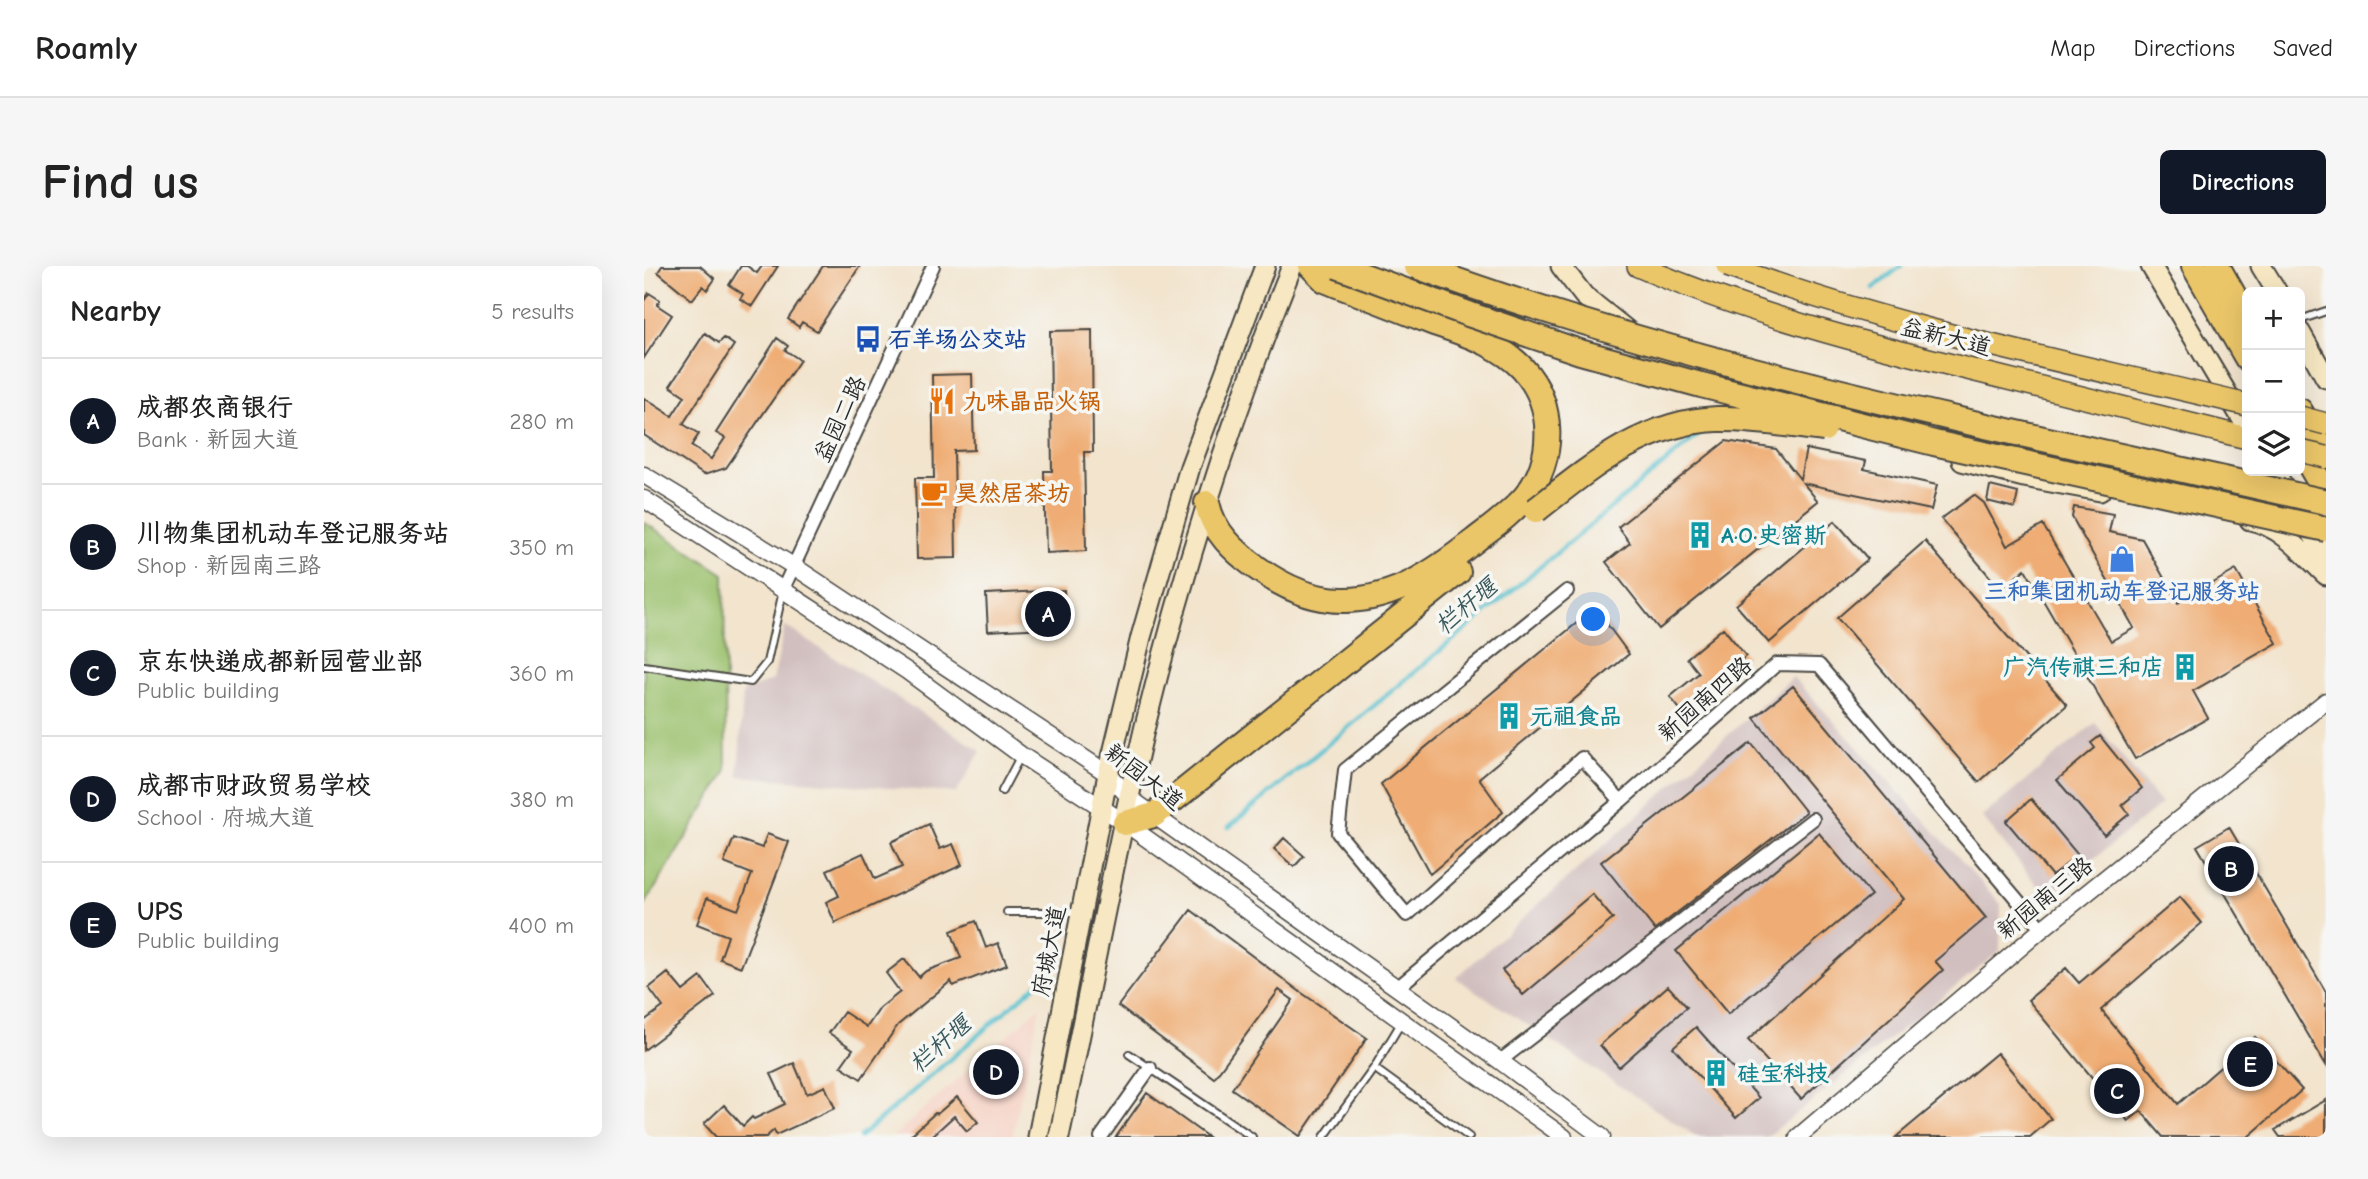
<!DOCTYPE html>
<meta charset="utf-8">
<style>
body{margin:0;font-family:"Comic Neue","LXGW WenKai TC",sans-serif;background:#f6f6f6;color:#222}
.controls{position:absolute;right:21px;top:21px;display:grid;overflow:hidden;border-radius:10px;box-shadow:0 7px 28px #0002}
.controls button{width:63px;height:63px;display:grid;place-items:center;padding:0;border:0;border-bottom:2px solid #e0e0e0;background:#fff;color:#222;font:35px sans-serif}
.you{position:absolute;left:950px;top:354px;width:24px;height:24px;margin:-18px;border:5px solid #fff;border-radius:50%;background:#1a73e8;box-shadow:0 0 0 10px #1a73e833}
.badge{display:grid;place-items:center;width:46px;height:46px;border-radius:50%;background:#111827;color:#fff;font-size:23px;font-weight:700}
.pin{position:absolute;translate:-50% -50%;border:4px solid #fff;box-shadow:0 2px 7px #0006}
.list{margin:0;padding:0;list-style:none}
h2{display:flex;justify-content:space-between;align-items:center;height:91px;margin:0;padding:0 28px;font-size:30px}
h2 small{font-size:23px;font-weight:400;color:#767676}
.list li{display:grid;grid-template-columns:46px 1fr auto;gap:21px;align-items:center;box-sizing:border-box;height:126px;padding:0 28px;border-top:2px solid #e0e0e0}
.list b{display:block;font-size:26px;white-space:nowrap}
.list p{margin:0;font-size:23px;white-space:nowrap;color:#767676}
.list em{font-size:23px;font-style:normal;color:#767676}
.icon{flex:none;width:38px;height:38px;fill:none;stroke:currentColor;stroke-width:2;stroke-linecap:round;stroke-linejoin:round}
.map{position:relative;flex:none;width:1682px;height:871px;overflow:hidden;border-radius:10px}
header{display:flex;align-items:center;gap:42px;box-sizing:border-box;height:98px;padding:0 35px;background:#fff;border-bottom:2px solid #e0e0e0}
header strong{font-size:33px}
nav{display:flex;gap:38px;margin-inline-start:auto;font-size:24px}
.intro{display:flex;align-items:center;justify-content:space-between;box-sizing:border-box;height:168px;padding:0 42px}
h1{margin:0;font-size:49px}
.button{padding:18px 32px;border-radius:10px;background:#111827;color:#fff;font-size:24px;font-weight:700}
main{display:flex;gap:42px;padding:0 42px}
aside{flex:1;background:#fff;border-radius:10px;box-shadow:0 7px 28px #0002}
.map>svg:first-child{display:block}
.built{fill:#f6d2c5}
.industrial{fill:#d1bfbf}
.green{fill:#9ac06b;stroke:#62764b;stroke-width:2}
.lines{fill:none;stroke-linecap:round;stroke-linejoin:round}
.stream{stroke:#54c0cf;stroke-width:4.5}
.building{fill:#efad74}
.service-casing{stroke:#494743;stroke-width:10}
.minor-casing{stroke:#494743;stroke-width:16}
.tertiary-casing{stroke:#494743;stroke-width:19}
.secondary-casing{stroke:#494743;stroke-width:23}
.primary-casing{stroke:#494743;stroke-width:24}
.motorway-casing{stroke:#494743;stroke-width:28}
.service{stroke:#fff;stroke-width:6}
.minor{stroke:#fff;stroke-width:12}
.tertiary{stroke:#fff;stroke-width:16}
.secondary{stroke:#f7e8c3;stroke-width:19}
.primary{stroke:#ebc669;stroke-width:21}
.motorway{stroke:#ebc669;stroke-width:24}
.primary-bridge-casing{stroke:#494743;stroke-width:24;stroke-linecap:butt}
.motorway-bridge-casing{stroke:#494743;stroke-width:28;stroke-linecap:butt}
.primary-bridge{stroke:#ebc669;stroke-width:21}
.motorway-bridge{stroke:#ebc669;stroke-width:24}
.labels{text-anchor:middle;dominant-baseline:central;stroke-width:7;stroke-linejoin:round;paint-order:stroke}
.street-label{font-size:23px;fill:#2b2b2b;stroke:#f6f6f2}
.transit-label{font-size:23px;font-weight:bold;fill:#164399;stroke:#f6f6f2;text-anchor:start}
.food-label{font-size:23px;font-weight:bold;fill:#c56008;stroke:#f6f6f2;text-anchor:start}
.culture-label{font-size:23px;font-weight:bold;fill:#0d838f;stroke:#f6f6f2;text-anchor:start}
.shop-label{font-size:23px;font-weight:bold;fill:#366cbe;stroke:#f6f6f2}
.water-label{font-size:24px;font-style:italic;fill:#37585c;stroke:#f6f6f2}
</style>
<header>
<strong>Roamly</strong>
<nav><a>Map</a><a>Directions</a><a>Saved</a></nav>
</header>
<div class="intro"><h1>Find us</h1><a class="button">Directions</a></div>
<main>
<aside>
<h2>Nearby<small>5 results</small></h2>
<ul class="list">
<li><span class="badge">A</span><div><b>成都农商银行</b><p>Bank · 新园大道</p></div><em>280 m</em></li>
<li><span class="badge">B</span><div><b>川物集团机动车登记服务站</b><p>Shop · 新园南三路</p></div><em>350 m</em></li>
<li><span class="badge">C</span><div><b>京东快递成都新园营业部</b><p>Public building</p></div><em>360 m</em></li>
<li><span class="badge">D</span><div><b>成都市财政贸易学校</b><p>School · 府城大道</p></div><em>380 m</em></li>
<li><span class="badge">E</span><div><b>UPS</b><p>Public building</p></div><em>400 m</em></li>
</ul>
</aside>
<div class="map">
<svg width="1682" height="871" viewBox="0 0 1682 871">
<rect width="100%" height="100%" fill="#f6f6f2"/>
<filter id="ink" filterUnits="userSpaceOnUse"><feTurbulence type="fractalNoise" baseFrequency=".0143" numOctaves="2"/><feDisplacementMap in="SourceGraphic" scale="14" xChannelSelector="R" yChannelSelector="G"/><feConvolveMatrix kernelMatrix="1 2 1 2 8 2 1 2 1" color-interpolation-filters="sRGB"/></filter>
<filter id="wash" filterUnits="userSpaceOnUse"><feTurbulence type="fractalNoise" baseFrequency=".00686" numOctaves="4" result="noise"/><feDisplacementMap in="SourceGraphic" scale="28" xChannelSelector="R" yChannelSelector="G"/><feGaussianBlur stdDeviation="1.57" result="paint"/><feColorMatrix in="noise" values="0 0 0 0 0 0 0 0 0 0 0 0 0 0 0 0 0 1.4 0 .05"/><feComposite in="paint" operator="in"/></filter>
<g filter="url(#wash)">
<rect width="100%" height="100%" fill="#f2e4cd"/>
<!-- built -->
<path class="built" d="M396,741L368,871H248Z"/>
<!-- industrial -->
<path class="industrial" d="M141,360L337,485L312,527L94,510L99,426L129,414Z
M1149,411L1357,638L1356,685L1123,871H1053L812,712Z
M1451,457L1517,538L1403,631L1338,551Z"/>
<!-- green -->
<path class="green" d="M0,256L80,308L82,506L0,640Z"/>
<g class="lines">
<!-- stream -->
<path class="stream" d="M1229,22L1257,0
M585,561L1060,164
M216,871L400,712"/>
</g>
<g id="blocks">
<!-- building -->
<path class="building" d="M18,0H56L71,13L63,24L59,20L48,34L14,6Z
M97,0H103L113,7L118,0H134L108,40L96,33L99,28L85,19Z
M179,0H216L173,65L158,56L155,61L144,53Z
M5,27L16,34L13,39L28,49L0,92V35Z
M448,64L449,186H440L442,285L402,287L400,205H408L406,65Z
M61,67L75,77L80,72L90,79L39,158L55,168L47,180L67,193L81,172L72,167L133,72L144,80L141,84L156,94L82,202L60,209L0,169V132L28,150L41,130L26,120Z
M328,108L330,184L310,185L312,292L273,293L271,212H290L288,109Z
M1082,175L1132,183L1156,213L1162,183L1222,195L1220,203L1293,219L1287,244L1159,217L1174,235L1015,363L962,296L986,277L974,261Z
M1346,220L1374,227L1371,242L1343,235Z
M1330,229L1340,237L1363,280L1399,259L1467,375L1490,362L1428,251L1430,241L1469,248L1465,266L1498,273L1534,337L1592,304L1633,377L1549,425L1564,452L1491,493L1381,303L1357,324L1297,253Z
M1191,255L1224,293L1125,377L1092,339Z
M1281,275L1423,439L1335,516L1193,352Z
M420,324L422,361L344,365L342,328Z
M951,342L985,388L835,512L859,546L786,608L737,518Z
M1079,362L1102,390L1052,433L1053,435L1039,447L1026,431L1055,407L1043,392Z
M1149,420L1342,652L1291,695L1299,704L1157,833L1104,774L1260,633L1110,452Z
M1456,470L1498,522L1478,539L1485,548L1460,569L1413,514L1451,482L1447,477Z
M1107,477L1162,546L1011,664L957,596Z
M1387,533L1434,589L1408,610L1362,555Z
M285,558L296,583L309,578L318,599L191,657L182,636L195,630L183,604L219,587L231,613L258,601L247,576Z
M1585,561L1682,726V799L1553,580Z
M1175,567L1227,629L1084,748L1032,685Z
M123,568L145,576L97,701L76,693L84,670L53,658L63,632L94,644L108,608L80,597L90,572L118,582Z
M640,572L660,590L650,601L630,583Z
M948,628L969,653L879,729L858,704Z
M1536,631L1558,657L1457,744L1534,838L1611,771L1658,824L1604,871H1519L1497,845L1484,855L1384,734L1422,702L1435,717Z
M547,644L655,725L723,772L656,870L588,823L649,734L635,724L570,812L474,740Z
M332,655L342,682L354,677L363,699L309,720L307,715L254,759L217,813L197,800L209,783L185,767L200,746L223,761L236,742L256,726L242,707L260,693L275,711L282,705L317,692L307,665Z
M24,707L39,725L57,711L71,730L0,784V755L19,741L5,722Z
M1024,720L1043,741L975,801L956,779Z
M1052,761L1115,832L1092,852L1029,781Z
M1353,787L1407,853L1386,871H1252Z
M150,797L163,828L181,820L191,842L132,869L130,864L122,871H72L60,858L80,839L99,860L108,851L110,853L141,838L127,808Z
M503,827L564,871H472Z
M313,831L334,856L323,865L310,850L287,871H265L291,847L293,848Z
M1682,834V871H1636L1631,864Z"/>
</g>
</g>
<g filter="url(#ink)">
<use href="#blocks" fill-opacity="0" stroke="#494743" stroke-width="2"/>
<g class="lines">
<defs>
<path id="service" d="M1656,54L1682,45
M0,400L107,416L123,396L139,325
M358,525L376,491
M363,646H435
M485,788L608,871
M730,802L825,871
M680,871L730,802L757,757"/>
<path id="minor" d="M139,323L289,0
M923,325L701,504L694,567L763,649L938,492L977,535
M753,722L977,535L1133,398L1175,399L1398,663
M856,795L1169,553
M457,871L506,802"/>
<path id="tertiary" d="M0,209L151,301L464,508L487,533L856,795L958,871
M0,233L263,405L377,489L481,557L920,871
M1154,871L1398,663L1682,435"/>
<path id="secondary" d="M917,0L940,30L1030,102L1046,109
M1507,0L1603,161
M1617,0L1633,26
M1656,66L1682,112
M1318,195L1380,211L1456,225
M1630,205L1682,290
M1606,254C1637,260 1660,288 1682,309
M394,871L464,508L497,371L546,201L621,0
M415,871C444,734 469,596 501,460C539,304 588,150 648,0"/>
<path id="primary" d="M994,0C1105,48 1222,78 1340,107C1427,129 1515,150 1603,172"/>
<path id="motorway" d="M1550,0L1603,92
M1573,0L1603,53
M1656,145L1682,190
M1656,182L1682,227
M563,237C569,266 590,285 613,302C638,320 670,335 702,334C752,333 792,305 830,275C848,261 867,248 882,230C911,194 911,138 879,103C855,77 818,67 785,55C751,41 716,28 681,14L667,0
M481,557L510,549L814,306"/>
</defs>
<!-- service casing -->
<use href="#service" class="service-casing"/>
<!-- minor casing -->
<use href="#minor" class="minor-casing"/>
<!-- tertiary casing -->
<use href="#tertiary" class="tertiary-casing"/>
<!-- secondary casing -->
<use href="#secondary" class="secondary-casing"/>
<!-- primary casing -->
<use href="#primary" class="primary-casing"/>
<!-- motorway casing -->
<use href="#motorway" class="motorway-casing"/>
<!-- service -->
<use href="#service" class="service"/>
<!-- minor -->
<use href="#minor" class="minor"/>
<!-- tertiary -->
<use href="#tertiary" class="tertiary"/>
<!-- secondary -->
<use href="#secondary" class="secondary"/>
<!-- primary -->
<use href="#primary" class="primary"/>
<!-- motorway -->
<use href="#motorway" class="motorway"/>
<defs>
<path id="primary-bridge" d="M1083,0C1251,63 1429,97 1603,139
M1656,151L1682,158
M1656,185L1682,191"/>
<path id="motorway-bridge" d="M693,0L827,49L936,86L1057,119L1290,177L1682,263
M772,0C1066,108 1377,166 1682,236
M892,244C947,201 1000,156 1073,153C1108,152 1145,159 1180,163"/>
</defs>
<!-- primary-bridge casing -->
<use href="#primary-bridge" class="primary-bridge-casing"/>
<!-- motorway-bridge casing -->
<use href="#motorway-bridge" class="motorway-bridge-casing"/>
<!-- primary-bridge -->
<use href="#primary-bridge" class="primary-bridge"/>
<!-- motorway-bridge -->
<use href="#motorway-bridge" class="motorway-bridge"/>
</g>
</g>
<!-- icons -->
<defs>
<symbol id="bus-bare" viewBox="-9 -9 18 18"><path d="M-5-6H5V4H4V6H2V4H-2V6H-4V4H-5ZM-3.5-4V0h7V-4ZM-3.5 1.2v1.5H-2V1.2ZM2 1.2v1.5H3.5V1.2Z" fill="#1a4fb4" stroke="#f6f6f2" stroke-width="2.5" paint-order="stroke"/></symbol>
<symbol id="restaurant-bare" viewBox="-9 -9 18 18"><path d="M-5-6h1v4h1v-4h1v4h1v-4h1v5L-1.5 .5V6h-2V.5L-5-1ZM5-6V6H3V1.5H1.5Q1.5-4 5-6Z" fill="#e8710a" stroke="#f6f6f2" stroke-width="2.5" paint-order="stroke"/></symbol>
<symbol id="cafe-bare" viewBox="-9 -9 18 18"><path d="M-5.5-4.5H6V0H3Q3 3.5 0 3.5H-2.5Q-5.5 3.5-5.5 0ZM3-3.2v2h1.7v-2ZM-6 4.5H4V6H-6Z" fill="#e8710a" stroke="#f6f6f2" stroke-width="2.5" paint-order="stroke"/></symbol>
<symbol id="building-bare" viewBox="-9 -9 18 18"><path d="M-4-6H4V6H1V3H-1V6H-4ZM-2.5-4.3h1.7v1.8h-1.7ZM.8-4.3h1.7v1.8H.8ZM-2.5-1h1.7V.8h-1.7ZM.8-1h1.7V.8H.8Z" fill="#0f9aa8" stroke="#f6f6f2" stroke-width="2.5" paint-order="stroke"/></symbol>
<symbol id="shop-bare" viewBox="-9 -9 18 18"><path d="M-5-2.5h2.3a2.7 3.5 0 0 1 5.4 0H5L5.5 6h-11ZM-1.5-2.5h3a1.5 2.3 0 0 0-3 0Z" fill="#3f7fe0" stroke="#f6f6f2" stroke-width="2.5" paint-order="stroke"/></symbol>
</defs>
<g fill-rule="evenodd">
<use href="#bus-bare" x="205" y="54" width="38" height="38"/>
<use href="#restaurant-bare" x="279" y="116" width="38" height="38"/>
<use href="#cafe-bare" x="271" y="208" width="38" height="38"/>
<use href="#building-bare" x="1037" y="250" width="38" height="38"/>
<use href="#shop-bare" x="1459" y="274" width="38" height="38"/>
<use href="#building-bare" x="1522" y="382" width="38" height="38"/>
<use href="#building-bare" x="846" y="431" width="38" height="38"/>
<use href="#building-bare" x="1053" y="788" width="38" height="38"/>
</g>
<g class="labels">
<!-- street labels -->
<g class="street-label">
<text transform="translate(1302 71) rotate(14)">益新大道</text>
<text transform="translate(196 153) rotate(-65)">益园二路</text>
<text transform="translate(1061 433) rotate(-41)">新园南四路</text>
<text transform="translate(500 511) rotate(38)">新园大道</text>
<text transform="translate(1401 632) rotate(-39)">新园南三路</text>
<text transform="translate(405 685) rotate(-79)">府城大道</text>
</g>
<!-- transit labels -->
<g class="transit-label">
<text x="245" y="73">石羊场公交站</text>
</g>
<!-- food labels -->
<g class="food-label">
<text x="319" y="135">九味晶品火锅</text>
<text x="311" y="227">昊然居茶坊</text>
</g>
<!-- culture labels -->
<g class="culture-label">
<text x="1077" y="269">A·O·史密斯</text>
<text x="1520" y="401" text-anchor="end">广汽传祺三和店</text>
<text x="886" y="450">元祖食品</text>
<text x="1093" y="807">硅宝科技</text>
</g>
<!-- shop labels -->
<g class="shop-label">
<text x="1478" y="325">三和集团机动车登记服务站</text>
</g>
<!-- water labels -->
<g class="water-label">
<text transform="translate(822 340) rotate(-40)">栏杆堰</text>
<text transform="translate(296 778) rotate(-41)">栏杆堰</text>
</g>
</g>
</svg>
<div class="controls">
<button>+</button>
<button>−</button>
<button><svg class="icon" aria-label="layers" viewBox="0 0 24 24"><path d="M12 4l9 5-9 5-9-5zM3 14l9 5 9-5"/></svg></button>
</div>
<div class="you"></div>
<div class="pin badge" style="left:404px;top:348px">A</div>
<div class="pin badge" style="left:1587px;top:603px">B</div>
<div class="pin badge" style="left:1473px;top:825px">C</div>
<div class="pin badge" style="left:352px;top:806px">D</div>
<div class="pin badge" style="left:1606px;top:798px">E</div>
</div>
</main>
